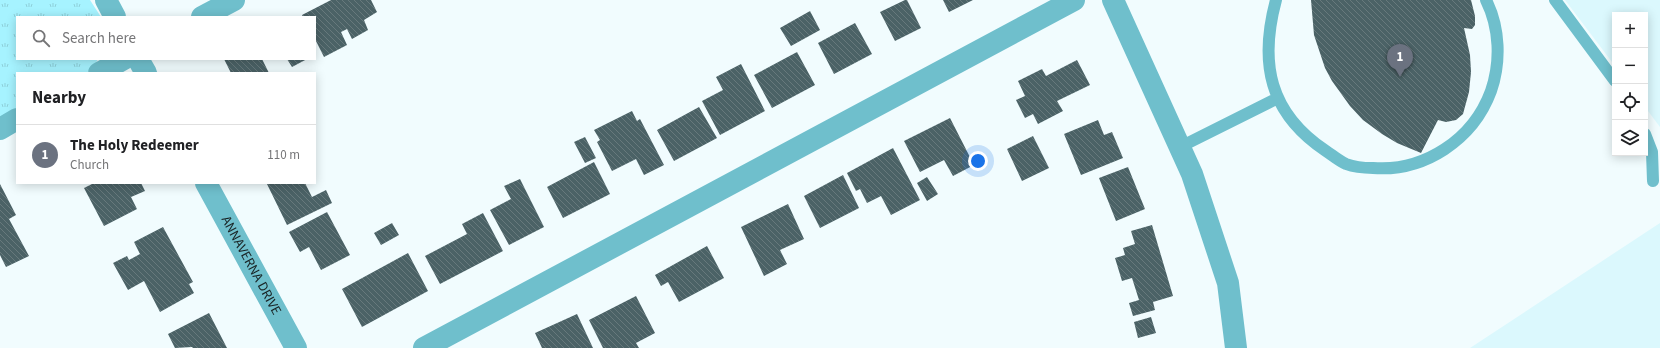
<!DOCTYPE html>
<meta charset="utf-8">
<style>
body{margin:0;font-family:"Source Sans 3",sans-serif;background:#f6f6f6;color:#202124}
.controls{position:absolute;right:12px;top:12px;display:grid;overflow:hidden;border-radius:0px;box-shadow:0 2px 10px #0003}
.controls button{width:36px;height:36px;display:grid;place-items:center;padding:0;border:0;border-bottom:1px solid #e0e0e0;background:#fff;color:#202124;font:20px sans-serif}
.you{position:absolute;left:978px;top:161px;width:14px;height:14px;margin:-10px;border:3px solid #fff;border-radius:50%;background:#1a73e8;box-shadow:0 0 0 6px #1a73e833}
.badge{display:grid;place-items:center;width:26px;height:26px;border-radius:50%;background:#8c4e12;color:#fff;font-size:13px;font-weight:700}
.pin{position:absolute;translate:-50% -33px;filter:drop-shadow(0 1px 2px #0008)}
.pin::after{content:'';position:absolute;top:21px;width:14px;height:12px;background:inherit;clip-path:polygon(0 0,100% 0,50% 100%)}
.list{margin:0;padding:0;list-style:none}
h2{display:flex;justify-content:space-between;align-items:center;height:52px;margin:0;padding:0 16px;font-size:17px}
h2 small{font-size:13px;font-weight:400;color:#757577}
.list li{display:grid;grid-template-columns:26px 1fr auto;gap:12px;align-items:center;box-sizing:border-box;height:60px;padding:0 16px;border-top:1px solid #e0e0e0}
.list b{display:block;font-size:15px;white-space:nowrap}
.list p{margin:0;font-size:13px;white-space:nowrap;color:#757577}
.list em{font-size:13px;font-style:normal;color:#757577}
.icon{flex:none;width:22px;height:22px;fill:none;stroke:currentColor;stroke-width:2;stroke-linecap:round;stroke-linejoin:round}
.map{position:relative;flex:none;width:1660px;height:348px;overflow:hidden}
.search{position:absolute;background:#fff;box-shadow:0 2px 10px #0003;left:16px;top:16px;width:300px;height:44px;display:flex;align-items:center;gap:10px;box-sizing:border-box;padding:0 14px;border-radius:0px;color:#757577;font-size:15px}
.panel{position:absolute;background:#fff;box-shadow:0 2px 10px #0003;left:16px;top:72px;width:300px;height:112px;border-radius:0px}
.map>svg:first-child{display:block}
.built{fill:#dbf8fd}
.grass{fill:url(#grass-tufts)}
.building{fill:url(#building-back-hatch)}
.lines{fill:none;stroke-linecap:round;stroke-linejoin:round}
.lane{stroke:#6fbfcc;stroke-width:12}
.street{stroke:#6fbfcc;stroke-width:22}
.labels{text-anchor:middle;dominant-baseline:central;stroke-width:4;stroke-linejoin:round;paint-order:stroke}
.street-label{font-size:14px;fill:#182223;stroke:#f1fcfe}
</style>
<div class="map">
<svg width="1660" height="348" viewBox="0 0 1660 348">
<defs>
<pattern id="grass-tufts" width="24" height="20" patternUnits="userSpaceOnUse"><rect width="24" height="20" fill="#a6f3ff"/><path d="M3 7l-1-3M5 7V3M7 7l1-3M15 17l-1-3M17 17v-4M19 17l1-3" fill="none" stroke="#8ed0da"/></pattern>
<pattern id="building-back-hatch" width="6" height="6" patternUnits="userSpaceOnUse"><rect width="6" height="6" fill="#4b6266"/><path d="M-1 5l2 2M0 0l6 6M5-1l2 2" fill="none" stroke="#67797c"/></pattern>
</defs>
<rect width="100%" height="100%" fill="#f1fcfe"/>
<!-- built -->
<path class="built" d="M1565,0H1660V127L1645,107V15H1615V66Z
M1660,223V348H1470Z"/>
<!-- grass -->
<path class="grass" d="M0,0H90L101,17H17V59H98L92,70L86,73H17V110L0,119Z"/>
<!-- building -->
<path class="building" d="M331,0H371L377,12L364,20L368,30L352,39L347,29L341,32L347,45L324,57L315,39V17H303L302,15Z
M905,0H907L921,28L895,41L880,12Z
M943,0H973L949,12Z
M1311,0H1471L1475,16V25L1472,29L1464,28L1470,55L1471,72L1469,92L1463,114L1456,120L1446,122L1438,120L1421,153L1397,143L1382,134L1363,120L1350,106L1332,81L1325,68L1314,35Z
M810,11L820,30L791,46L780,28Z
M855,23L872,54L834,74L818,43Z
M797,52L815,85L772,108L754,75Z
M224,59H262L269,73H231Z
M287,59H307L292,67Z
M1077,60L1090,85L1057,101L1063,111L1038,124L1033,114L1025,118L1016,100L1025,96L1018,81L1042,69L1046,76Z
M741,64L765,111L720,135L702,101L723,90L716,77Z
M699,107L717,138L674,161L657,130Z
M632,111L637,121L640,119L664,165L644,175L636,159L612,171L597,142L600,140L594,130Z
M950,118L974,165L953,176L944,160L920,172L904,141Z
M1098,120L1104,135L1112,132L1123,158L1081,175L1064,134Z
M1033,136L1049,168L1022,181L1007,149Z
M585,137L596,158L585,163L574,142Z
M893,148L920,200L891,215L881,196L867,203L860,189L856,191L847,173Z
M594,162L610,194L563,218L547,187Z
M1128,167L1145,209L1116,221L1099,178Z
M843,175L859,208L820,228L804,196Z
M927,177L938,194L927,201L917,183Z
M520,179L544,227L509,245L490,210L511,199L504,186Z
M94,183H141L145,191L131,197L137,209L104,226L84,188Z
M269,183H305L312,197L326,190L332,203L287,225L267,184Z
M0,184L16,215L9,219L29,256L6,267L0,255Z
M788,204L804,239L780,250L787,264L764,276L741,227Z
M327,212L350,255L321,270L309,247L300,252L289,232Z
M483,213L503,251L440,284L425,256L467,234L462,224Z
M392,223L399,235L381,245L374,233Z
M1152,225L1173,296L1153,302L1155,310L1133,316L1129,303L1139,300L1132,278L1122,281L1115,258L1125,255L1123,248L1135,244L1131,231Z
M163,227L193,282L189,284L194,293L160,312L144,281L128,290L113,263L127,256L129,260L140,254L134,242Z
M707,246L724,278L679,302L668,282L661,286L655,275Z
M408,253L428,291L362,327L342,289Z
M636,296L655,333L636,343L639,348H603L589,320Z
M209,313L227,348H193L192,347L175,348L168,334Z
M577,314L593,348H542L535,333Z
M1151,317L1156,333L1138,338L1134,322Z"/>
<g class="lines">
<!-- lane -->
<path class="lane" d="M1276,0C1259,63 1269,113 1326,151C1332,155 1339,161 1346,164C1354,167 1364,168 1373,168C1424,172 1473,140 1491,91C1501,62 1500,28 1486,0
M1555,0L1615,81
M1645,134L1652,152L1653,181
M1180,147L1278,98"/>
<!-- street -->
<g class="street">
<path d="M106,0L115,17"/>
<path d="M1113,0L1192,174L1228,283L1236,348"/>
<path d="M202,17L234,0"/>
<path d="M138,59L146,73"/>
<path d="M99,73L124,59"/>
<path d="M0,129L17,119"/>
<path id="s1" d="M206,183L296,348"/>
<path d="M424,348L1074,0"/>
</g>
</g>
<g class="labels">
<!-- street labels -->
<g class="street-label">
<text stroke="none"><textPath href="#s1" startOffset="94">ANNAVERNA DRIVE</textPath></text>
</g>
</g>
</svg>
<div class="controls">
<button>+</button>
<button>−</button>
<button><svg class="icon" aria-label="locate" viewBox="0 0 24 24"><circle cx="12" cy="12" r="6"/><path d="M12 2v4M12 18v4M2 12h4M18 12h4"/></svg></button>
<button><svg class="icon" aria-label="layers" viewBox="0 0 24 24"><path d="M12 4l9 5-9 5-9-5zM3 14l9 5 9-5"/></svg></button>
</div>
<div class="you"></div>
<div class="pin badge" style="left:1400px;top:77px;background:#6b7280">1</div>
<div class="search"><svg class="icon" aria-label="search" viewBox="0 0 24 24"><circle cx="10" cy="10" r="6"/><path d="M15 15l6 6"/></svg>Search here</div>
<section class="panel">
<h2>Nearby<small></small></h2>
<ul class="list">
<li><span class="badge" style="background:#6b7280">1</span><div><b>The Holy Redeemer</b><p>Church</p></div><em>110 m</em></li>
</ul>
</section>
</div>
